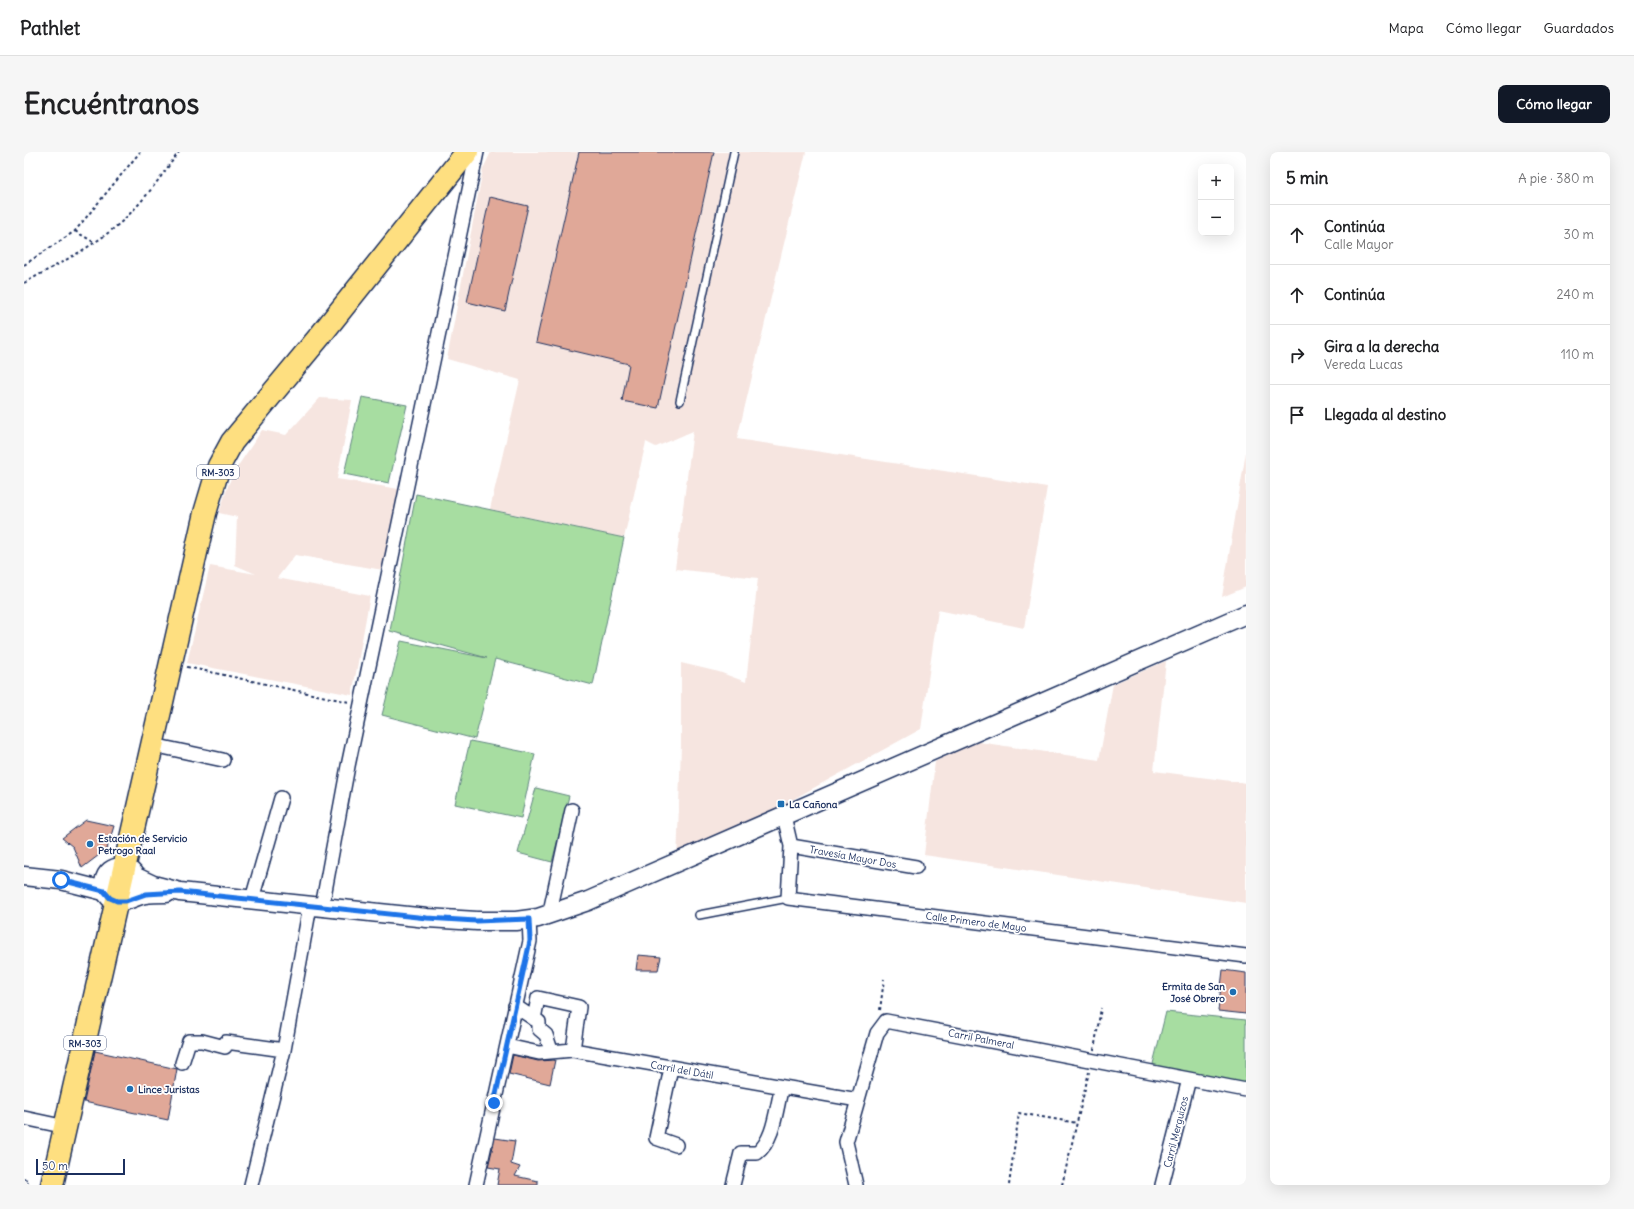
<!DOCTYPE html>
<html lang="es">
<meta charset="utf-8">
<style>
body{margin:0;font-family:Delius,sans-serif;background:#f6f6f6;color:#202124}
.controls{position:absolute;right:12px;top:12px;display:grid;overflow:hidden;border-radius:8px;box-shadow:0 4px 16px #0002}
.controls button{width:36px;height:36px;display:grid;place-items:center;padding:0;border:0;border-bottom:1px solid #e0e0e0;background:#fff;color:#202124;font:20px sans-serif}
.scale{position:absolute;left:12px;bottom:10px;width:89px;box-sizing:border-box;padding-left:4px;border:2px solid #1b2f5e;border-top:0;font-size:11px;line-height:14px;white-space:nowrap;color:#1b2f5e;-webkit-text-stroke:3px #fff;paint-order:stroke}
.stop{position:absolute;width:12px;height:12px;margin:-9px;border:3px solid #1a73e8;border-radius:50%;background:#fff}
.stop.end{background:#1a73e8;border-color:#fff;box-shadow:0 1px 4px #0008}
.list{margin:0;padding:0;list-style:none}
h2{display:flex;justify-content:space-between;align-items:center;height:52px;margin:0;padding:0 16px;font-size:17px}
h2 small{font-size:13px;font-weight:400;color:#757577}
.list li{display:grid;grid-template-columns:26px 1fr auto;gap:12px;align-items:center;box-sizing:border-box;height:60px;padding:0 16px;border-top:1px solid #e0e0e0}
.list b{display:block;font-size:15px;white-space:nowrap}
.list p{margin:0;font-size:13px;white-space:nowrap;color:#757577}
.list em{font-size:13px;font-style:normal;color:#757577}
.icon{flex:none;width:22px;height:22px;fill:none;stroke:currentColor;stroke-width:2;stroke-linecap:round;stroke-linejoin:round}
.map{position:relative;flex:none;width:1222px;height:1033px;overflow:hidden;border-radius:8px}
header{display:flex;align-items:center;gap:24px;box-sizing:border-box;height:56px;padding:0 20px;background:#fff;border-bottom:1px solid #e0e0e0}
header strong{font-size:19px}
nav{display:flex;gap:22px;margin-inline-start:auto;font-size:14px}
.intro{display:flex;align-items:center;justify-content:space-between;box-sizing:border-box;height:96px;padding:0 24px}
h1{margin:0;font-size:28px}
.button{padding:10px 18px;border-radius:8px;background:#111827;color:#fff;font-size:14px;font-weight:700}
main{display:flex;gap:24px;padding:0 24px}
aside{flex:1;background:#fff;border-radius:8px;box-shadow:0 4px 16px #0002}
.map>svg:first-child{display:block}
.built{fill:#f6e5e0}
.green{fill:#a7dda1;stroke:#618680}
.building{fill:#e0a898;stroke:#1b2f5e}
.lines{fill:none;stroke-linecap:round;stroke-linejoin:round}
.lane-casing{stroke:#1b2f5e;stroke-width:10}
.street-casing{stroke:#1b2f5e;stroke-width:16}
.secondary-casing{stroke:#1b2f5e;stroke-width:21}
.highway-casing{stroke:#1b2f5e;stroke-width:25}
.path{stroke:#1b2f5e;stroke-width:2;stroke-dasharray:3 3;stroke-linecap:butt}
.lane{stroke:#fff;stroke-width:7}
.street{stroke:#fff;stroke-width:13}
.secondary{stroke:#fff;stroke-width:18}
.highway{stroke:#fedf80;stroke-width:22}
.route{stroke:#1a73e8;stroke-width:5}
.poi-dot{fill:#1f6fb2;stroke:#fff;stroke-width:1.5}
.labels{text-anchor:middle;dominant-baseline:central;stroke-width:3.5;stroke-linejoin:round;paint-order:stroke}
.shield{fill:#fff;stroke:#5f6d8e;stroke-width:1}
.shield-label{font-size:9px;font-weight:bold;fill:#1b2f5e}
.poi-label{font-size:10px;font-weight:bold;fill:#1b2f5e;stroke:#fff;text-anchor:start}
.street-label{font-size:10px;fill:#1b2f5e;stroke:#fff}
</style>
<header>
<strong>Pathlet</strong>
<nav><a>Mapa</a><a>Cómo llegar</a><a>Guardados</a></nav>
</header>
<div class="intro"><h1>Encuéntranos</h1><a class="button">Cómo llegar</a></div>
<main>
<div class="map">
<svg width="1222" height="1033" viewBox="0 0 1222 1033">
<rect width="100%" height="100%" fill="#fff"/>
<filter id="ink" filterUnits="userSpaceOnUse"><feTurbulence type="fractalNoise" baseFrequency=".025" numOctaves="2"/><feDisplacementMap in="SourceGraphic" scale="8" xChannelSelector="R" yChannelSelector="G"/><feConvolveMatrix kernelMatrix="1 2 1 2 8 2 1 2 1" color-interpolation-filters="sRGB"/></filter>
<g filter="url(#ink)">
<!-- built -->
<path class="built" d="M467,0H782L713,287L1023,335L1000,476L914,458L897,577L653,711L657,594V511L695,520L722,530L734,426L651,417L669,279L632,295L622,290L600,386L466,357L496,228L423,207L459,17Z
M296,246L328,248L313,327L375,337L359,418L271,403L253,426L346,444L328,543L163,511L186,414L232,422L211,413L213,365L195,361L205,331L212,317L238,278L262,283Z
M1222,300V435L1198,445Z
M1142,509L1130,619L1222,631V751L900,703L911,610L948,589L1075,608L1089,532Z"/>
<!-- green -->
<path class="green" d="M338,245L383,253L365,331L320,322Z
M392,342L600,386L569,533L471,507L451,587L358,563L377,489L463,506L366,479Z
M446,589L511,602L497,666L431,652Z
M512,636L545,644L528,710L494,701Z
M1142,860L1222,868V933L1128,916Z"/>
<!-- building -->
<path class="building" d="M555,0H690L634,256L598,249L605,212L512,190Z
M466,45L504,54L481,159L443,150Z
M62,668L90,674L83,697L58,716L49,695L38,686Z
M614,803L637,805L634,818H612Z
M1199,818L1222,821V862L1194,859Z
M71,899L153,917L144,968L60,950Z
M489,903L514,909L531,908L526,932L485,922Z
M471,986L491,989L487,1012L496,1015L491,1024L514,1029V1033H473L476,1017L464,1015Z"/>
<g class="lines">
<defs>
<path id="lane" d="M656,249L710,0
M675,763L764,746"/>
<path id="street" d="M129,593L199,608
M760,664L767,694L764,746L1222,804
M767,694L892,715
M228,747L257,646
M298,755L324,614L453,0
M525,764L548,658
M491,854L515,870V877L522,883L527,898
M510,867L514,846L555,855L549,898
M483,894L515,901L549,898L834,948
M158,911L165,889H178L201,895L202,890L260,898
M647,916L632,986L652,993
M0,966L42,975
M227,1033L260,898L286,754
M452,1033L506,789L505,767
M709,1033L717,1001H733C751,987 752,955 758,935
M832,1033L822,990L853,881L862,869L1222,938
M1138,1033L1165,927"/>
<path id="secondary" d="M0,724L37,728L80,739
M112,725L129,733L156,740L403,766L453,769H492L514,766L564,749L1222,462
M105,747L112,740C115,729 111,718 100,716C77,711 72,747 95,749C104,750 113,743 121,742C128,741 136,741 143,741"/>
<path id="highway" d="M28,1033L181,361L195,314L208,290L296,184L443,0"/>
</defs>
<!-- lane casing -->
<use href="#lane" class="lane-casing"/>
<!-- street casing -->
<use href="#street" class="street-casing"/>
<!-- secondary casing -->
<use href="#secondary" class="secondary-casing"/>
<!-- highway casing -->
<use href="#highway" class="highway-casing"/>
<!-- path -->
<path class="path" d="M51,79L71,91
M0,113L51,79L116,0
M0,131C32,113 68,96 96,71C119,51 137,24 155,0
M163,515L325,550
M856,858L860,827
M1070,898L1077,856
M0,1027L4,1028L3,1033
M985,1033L995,961L1053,971
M1038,1033L1065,920"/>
<!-- lane -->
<use href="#lane" class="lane"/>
<!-- street -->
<use href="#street" class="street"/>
<!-- secondary -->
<use href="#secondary" class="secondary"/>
<!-- highway -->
<use href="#highway" class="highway"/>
</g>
</g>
<g class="lines" filter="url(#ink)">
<!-- route -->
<path class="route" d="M37,728L80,739L86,746L93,749H102L122,742L156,740L403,766L452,769L505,767L506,789L470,951"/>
</g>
<!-- markers -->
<g class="poi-dot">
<rect x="753" y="648" width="8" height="8" rx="2"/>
<circle cx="66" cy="692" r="4"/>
<circle cx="1209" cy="840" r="4"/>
<circle cx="106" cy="937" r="4"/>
</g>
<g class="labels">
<!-- shield labels -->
<g class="shield">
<rect x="173" y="313" width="42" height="14" rx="3"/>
<rect x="40" y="884" width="42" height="14" rx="3"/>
</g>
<g class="shield-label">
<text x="194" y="320">RM-303</text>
<text x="61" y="891">RM-303</text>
</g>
<!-- poi labels -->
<g class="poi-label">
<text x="765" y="652">La Cañona</text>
<text x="74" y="686">Estación de Servicio<tspan x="74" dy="12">Petrogo Raal</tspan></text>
<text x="1201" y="834" text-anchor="end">Ermita de San<tspan x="1201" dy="12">José Obrero</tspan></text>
<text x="114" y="937">Lince Juristas</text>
</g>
<!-- street labels -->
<g class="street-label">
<text transform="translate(829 705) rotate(10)">Travesía Mayor Dos</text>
<text transform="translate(952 770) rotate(7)">Calle Primero de Mayo</text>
<text transform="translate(957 887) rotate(11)">Carril Palmeral</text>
<text transform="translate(658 918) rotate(10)">Carril del Dátil</text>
<text transform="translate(1152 980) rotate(-76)">Carril Merguizos</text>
</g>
</g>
</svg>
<div class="controls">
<button>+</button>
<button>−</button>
</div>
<div class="scale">50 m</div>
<div class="stop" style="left:37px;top:728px"></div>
<div class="stop end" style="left:470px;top:951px"></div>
</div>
<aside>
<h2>5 min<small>A pie · 380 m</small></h2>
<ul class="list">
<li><svg class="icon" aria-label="ahead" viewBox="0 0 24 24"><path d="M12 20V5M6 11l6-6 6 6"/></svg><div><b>Continúa</b><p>Calle Mayor</p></div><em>30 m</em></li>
<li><svg class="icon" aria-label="ahead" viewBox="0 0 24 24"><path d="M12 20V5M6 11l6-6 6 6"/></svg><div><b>Continúa</b></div><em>240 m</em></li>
<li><svg class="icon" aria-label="right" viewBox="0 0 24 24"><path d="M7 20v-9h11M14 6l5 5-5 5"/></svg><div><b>Gira a la derecha</b><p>Vereda Lucas</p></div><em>110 m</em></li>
<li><svg class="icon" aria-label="arrive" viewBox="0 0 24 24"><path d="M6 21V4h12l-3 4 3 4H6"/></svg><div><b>Llegada al destino</b></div></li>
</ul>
</aside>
</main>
